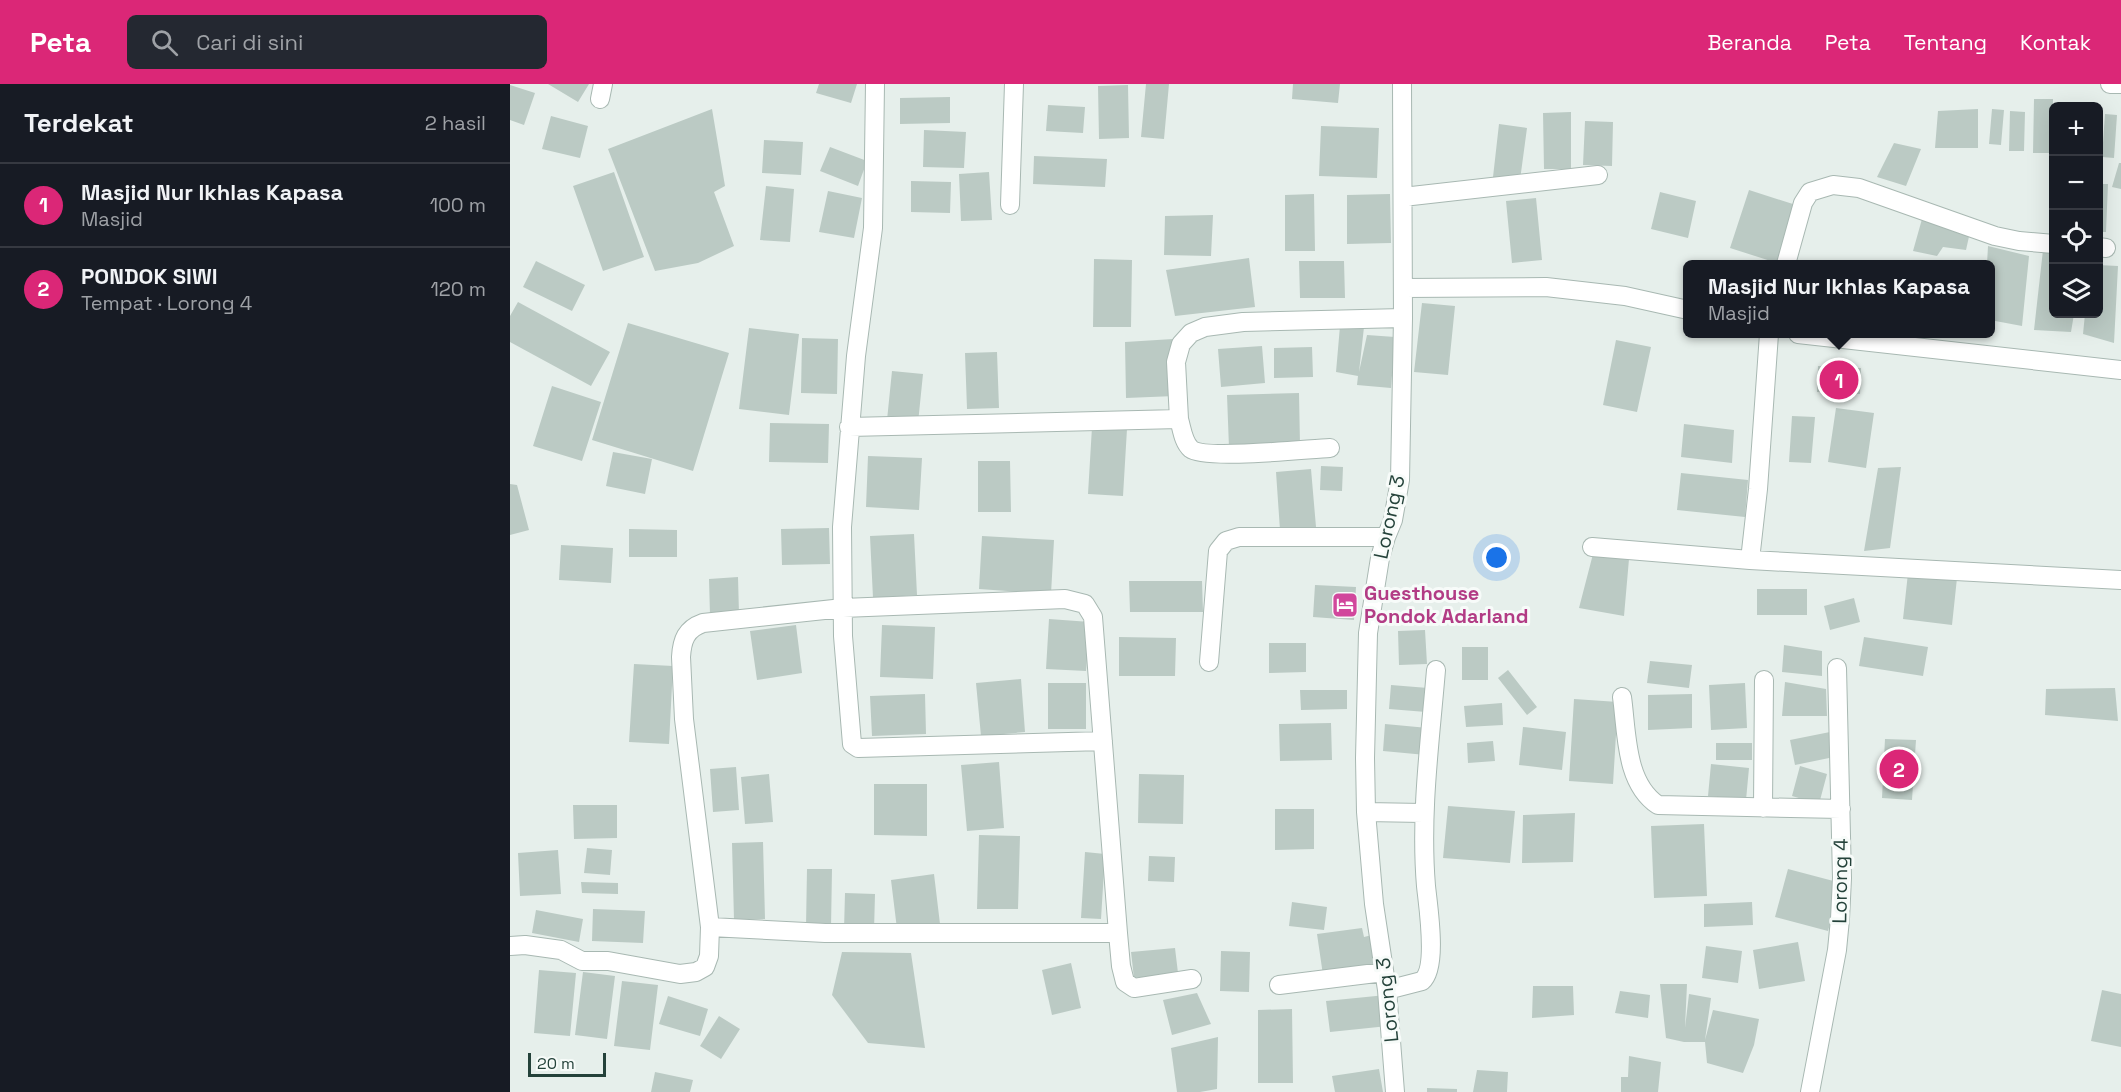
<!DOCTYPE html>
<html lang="id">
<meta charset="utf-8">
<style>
body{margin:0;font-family:"Space Grotesk",sans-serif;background:#242831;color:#f1f3f6}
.controls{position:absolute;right:18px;top:18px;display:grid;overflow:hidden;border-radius:9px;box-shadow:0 6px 24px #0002}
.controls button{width:54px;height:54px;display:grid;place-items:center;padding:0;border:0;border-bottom:2px solid #363941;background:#171b24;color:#f1f3f6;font:30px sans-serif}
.scale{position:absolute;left:18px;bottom:15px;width:78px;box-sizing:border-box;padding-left:6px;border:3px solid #24423a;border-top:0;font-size:16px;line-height:21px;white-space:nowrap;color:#24423a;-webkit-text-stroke:4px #f7fbf9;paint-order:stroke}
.you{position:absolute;left:987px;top:474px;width:21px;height:21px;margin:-15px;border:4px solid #fff;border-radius:50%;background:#1a73e8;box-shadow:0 0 0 9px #1a73e833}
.badge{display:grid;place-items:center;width:39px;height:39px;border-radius:50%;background:#db2777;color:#fff;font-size:20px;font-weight:700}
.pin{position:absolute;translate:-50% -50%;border:3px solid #fff;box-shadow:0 2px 6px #0006}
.popup{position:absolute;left:1173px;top:176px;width:312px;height:78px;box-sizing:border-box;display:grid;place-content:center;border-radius:9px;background:#171b24;filter:drop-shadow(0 2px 4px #0005);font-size:20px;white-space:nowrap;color:#9ea1a6}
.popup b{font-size:22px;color:#f1f3f6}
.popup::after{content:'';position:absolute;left:50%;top:100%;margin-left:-12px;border:12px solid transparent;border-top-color:#171b24}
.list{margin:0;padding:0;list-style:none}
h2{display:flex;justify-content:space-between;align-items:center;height:78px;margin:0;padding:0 24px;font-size:26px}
h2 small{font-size:20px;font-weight:400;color:#9ea1a6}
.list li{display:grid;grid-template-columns:39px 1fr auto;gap:18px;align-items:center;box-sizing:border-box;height:84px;padding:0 24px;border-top:2px solid #363941}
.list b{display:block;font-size:22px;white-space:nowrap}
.list p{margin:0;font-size:20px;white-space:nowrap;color:#9ea1a6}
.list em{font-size:20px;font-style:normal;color:#9ea1a6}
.icon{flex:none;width:33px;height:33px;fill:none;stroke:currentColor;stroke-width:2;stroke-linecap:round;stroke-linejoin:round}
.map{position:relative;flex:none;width:1611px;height:1008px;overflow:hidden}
header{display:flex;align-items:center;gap:36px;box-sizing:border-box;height:84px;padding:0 30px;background:#db2777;color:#fff}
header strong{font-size:28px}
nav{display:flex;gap:33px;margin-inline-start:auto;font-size:21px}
.search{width:420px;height:54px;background:#242831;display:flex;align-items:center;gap:15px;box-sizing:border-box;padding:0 21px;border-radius:9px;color:#9ea1a6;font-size:22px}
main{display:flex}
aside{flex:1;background:#171b24}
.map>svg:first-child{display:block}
.building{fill:#bbcac4}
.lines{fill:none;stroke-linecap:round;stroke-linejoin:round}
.minor-casing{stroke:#a8b8b2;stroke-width:20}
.minor{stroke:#fff;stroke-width:18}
.labels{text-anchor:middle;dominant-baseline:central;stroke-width:6;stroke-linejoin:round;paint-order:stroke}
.street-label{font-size:20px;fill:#24423a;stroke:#f7fbf9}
.hotel-label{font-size:20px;font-weight:bold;fill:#b23c85;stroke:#f7fbf9;text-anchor:start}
</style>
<header>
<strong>Peta</strong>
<div class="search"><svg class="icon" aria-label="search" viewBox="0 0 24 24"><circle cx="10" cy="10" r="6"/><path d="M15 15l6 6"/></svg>Cari di sini</div>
<nav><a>Beranda</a><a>Peta</a><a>Tentang</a><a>Kontak</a></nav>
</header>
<main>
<aside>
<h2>Terdekat<small>2 hasil</small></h2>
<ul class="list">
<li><span class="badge">1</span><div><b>Masjid Nur Ikhlas Kapasa</b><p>Masjid</p></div><em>100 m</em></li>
<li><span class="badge">2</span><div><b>PONDOK SIWI</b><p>Tempat · Lorong 4</p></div><em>120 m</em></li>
</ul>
</aside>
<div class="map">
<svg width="1611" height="1008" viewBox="0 0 1611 1008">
<rect width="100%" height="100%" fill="#e6efeb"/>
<!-- building -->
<path class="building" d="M38,0H79L68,18Z
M309,0H347L341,19L306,9Z
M636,0H659L654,55L631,53Z
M783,0H830L828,19L782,15Z
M0,1L25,9L14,41L0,36Z
M618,1L619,54L589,55L588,2Z
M440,13V39L390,40V14Z
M1524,15H1543L1542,69H1523Z
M538,21L575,23L573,49L536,47Z
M202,25L215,102L204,108L224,162L188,179L145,187L98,65Z
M1468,25V64H1425L1428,27Z
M1482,25L1494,26L1491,61L1479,60Z
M1500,27L1515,28L1514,67H1499Z
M1061,28V85H1034L1033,29Z
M1595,30L1607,31L1604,74L1592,73Z
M41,32L78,42L70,74L32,65Z
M1075,37L1103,38L1102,82L1073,81Z
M989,40L1017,44L1010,96L983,93Z
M811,42L869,44L867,94L809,92Z
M414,46L456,48L454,84L413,83Z
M254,56L293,58L291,91L252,89Z
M1384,59L1411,65L1396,102L1367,93Z
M320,63L357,77L348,102L310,87Z
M524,72L597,75L595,103L523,100Z
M1609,79H1611V105L1602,103Z
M104,88L134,173L93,187L63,102Z
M479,88L482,136L451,137L449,90Z
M401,97L441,98L440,129L401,128Z
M1588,100H1598L1596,148H1588Z
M256,102L284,105L280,158L250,156Z
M1239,106L1286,121L1267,179L1220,164Z
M318,107L352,114L344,154L309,148Z
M1150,108L1186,117L1178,154L1141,145Z
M804,110L805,167H775V111Z
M880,110L881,159L837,160V111Z
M1026,114L1032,176L1002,179L996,117Z
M703,131L701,172L654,171L655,132Z
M1412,135L1460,148L1456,166L1433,163L1427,172L1403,167Z
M1478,162L1519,172L1512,242L1480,236V180H1477Z
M1533,166L1544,169V230H1564L1561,248L1524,246Z
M739,174L745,223L665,232L656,186Z
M584,175L622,176L621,243H583Z
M26,177L75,201L62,227L13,203Z
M789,177H834L835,214H790Z
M1588,181L1608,182L1604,259L1573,250L1575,230H1588Z
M8,218L100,268L81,302L0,258V232Z
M912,219L945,222L938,291L904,288Z
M118,239L219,269L183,387L82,356Z
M830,242L854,243L849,288L857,251L885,253L881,304L847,301L848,292L826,288Z
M239,244L289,250L279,331L229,325Z
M292,254L328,255L327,310L291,309Z
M663,255L665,312L616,314L615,258Z
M1106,256L1141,263L1127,328L1093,321Z
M752,262L755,299L711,303L708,265Z
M802,263L803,293L764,294V264Z
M487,268L489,324L457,325L455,269Z
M1308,282L1351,284L1350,310L1307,308Z
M382,287L413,290L408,339L377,336Z
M42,302L91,318L72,377L23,362Z
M789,309L790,361L719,364L717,311Z
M1326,324L1364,329L1356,384L1318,378Z
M1282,332L1305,333L1301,379L1279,378Z
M260,339L319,340L318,379L259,378Z
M1174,340L1224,346L1222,379L1171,373Z
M582,343L617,345L613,412L578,410Z
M103,368L142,375L135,410L96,402Z
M358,372L412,374L409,426L356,423Z
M468,377H500L501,428H468Z
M811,382L833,383L832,407L810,406Z
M1391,383L1380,464L1354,467L1368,384Z
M801,385L806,443L770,446L766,388Z
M1171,389L1238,396L1235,433L1167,426Z
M0,400L7,401L19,446L0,451Z
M319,444L320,480L272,481L271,445Z
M119,445L167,446V473H119Z
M404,450L407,511L363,514L360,452Z
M472,452L544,456L541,510L469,505Z
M51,461L103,464L101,499L49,496Z
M1083,470L1119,475L1114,532L1069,524Z
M1398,489L1447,494L1442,541L1393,535Z
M228,493L229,530L200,531L199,495Z
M619,497H692L693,528H620Z
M805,501L846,503L844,536L803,533Z
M1247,505H1297V531H1247Z
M1344,514L1350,538L1320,546L1314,522Z
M539,535L580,538L576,587L536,585Z
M286,541L292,589L247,596L240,547Z
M372,541L425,543L423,595L370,593Z
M915,546L917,580L889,581L888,547Z
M609,553L666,554L665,592H609Z
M1354,553L1418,563L1413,592L1349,582Z
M759,559H796V588L759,589Z
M1274,561L1312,567V592L1272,588Z
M952,563H978V596H952Z
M1140,577L1182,581L1179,604L1137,599Z
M124,580L163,582L159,660L119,658Z
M998,586L1027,623L1017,631L988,594Z
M511,595L515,648L471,652L466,599Z
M1275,598L1316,605L1317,632H1272Z
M538,599H576V645H538Z
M1235,599L1237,644L1201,646L1199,601Z
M881,601L918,604L916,628L879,625Z
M1605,604L1608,637L1535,631L1536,605Z
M790,606H837V625L791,626Z
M415,610L416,650L362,652L360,612Z
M1182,610V644L1138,646V611Z
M1064,615L1108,618L1103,700L1059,697Z
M992,619L993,641L956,643L954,622Z
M821,639L822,676L770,677L769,640Z
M875,640L918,644L916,671L873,667Z
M1013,643L1056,648L1052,686L1009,681Z
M1320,648L1324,673L1285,681L1280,656Z
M1375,655L1406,656L1402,716L1372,714Z
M983,657L985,677L958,679L957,659Z
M1206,659H1242V676H1206Z
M489,678L494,744L457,747L451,681Z
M1201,680L1239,684L1236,716L1198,712Z
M1290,682L1317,690L1309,720L1282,712Z
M226,683L229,726L203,728L200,685Z
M259,690L263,738L235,740L231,693Z
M629,690L674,691L673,740L628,739Z
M364,700H417V752L364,751Z
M63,721H107V754L64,755Z
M938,722L1005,727L1000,779L933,774Z
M765,725H804V765L765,766Z
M1065,729L1063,778L1012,779L1013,731Z
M1194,740L1197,812L1144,814L1141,742Z
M469,751L510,752L508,825H467Z
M253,758L255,835L224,836L222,759Z
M77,764L102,766L100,791L74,789Z
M48,766L51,810L10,812L8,769Z
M575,768L595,770L591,835L571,834Z
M639,772L665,773L664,798L638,797Z
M297,785H322L321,844L296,843Z
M1278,785L1331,799L1318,847L1265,833Z
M424,790L430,840L387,845L381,796Z
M71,798L108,799V810L72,809Z
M335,809L365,810L364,847L334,846Z
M782,818L817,823L814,846L779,842Z
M1242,818L1243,841L1194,843V820Z
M83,825L135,827L133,859L82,857Z
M26,826L73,835L69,858L22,849Z
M852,844L854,853L862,851L867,884L813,891L807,850Z
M1288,858L1295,897L1249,905L1243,866Z
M1196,862L1232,867L1228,899L1192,894Z
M665,864L668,889L624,894L621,868Z
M711,867L740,868L739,908L710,907Z
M332,868L401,869L415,964L358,959L322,911Z
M561,879L571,924L542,931L532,886Z
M29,886L66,889L60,952L24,949Z
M73,888L105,892L97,955L65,951Z
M112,897L148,901L140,966L104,962Z
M1150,900H1177L1175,944L1179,910L1201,914L1195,956L1203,926L1249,935L1244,961L1233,989L1197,979L1195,958H1174L1156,954Z
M1023,902H1063L1064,931L1022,934Z
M1592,906L1611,910V963L1581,957Z
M1110,907L1140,911L1138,934L1105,929Z
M687,909L701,940L662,951L653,916Z
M876,911L878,942L820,948L816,917Z
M158,912L198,925L190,952L149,940Z
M782,925L783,999H748V926Z
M209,932L230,945L211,975L190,962Z
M708,953L707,1005L690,1008H667L661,964Z
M1119,972L1151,978L1148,1008H1111V993H1118Z
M869,985L873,1008H825L822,992Z
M967,986L998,988L997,1008H963Z
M145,988L183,996L180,1008H141Z
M917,1004L947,1005V1008H917Z"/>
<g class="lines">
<defs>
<path id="minor" d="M365,0L363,144L346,272L332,443L333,552L342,660L348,664L593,657
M1600,0H1611
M90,15L93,0
M893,113L1088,91
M500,121L504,0
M1588,163L1596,164
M1276,180L1293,119L1300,108L1323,101L1349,104L1485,152L1509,157L1544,160
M893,204L1036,203L1115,212L1178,226
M1259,250L1248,405L1240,476L1611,496
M1288,250L1611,286
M669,335C672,345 673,358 681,365C695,376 797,365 820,364
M339,343L669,335L666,278L671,260L681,249L695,243L733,238L893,234
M1082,463L1240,476
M699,578L708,467L716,457L729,453H876
M1112,613C1117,649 1115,699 1148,721L1331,725
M1253,724L1254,596
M856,728L913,729
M608,849H315L200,843L174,635L171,573C172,556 176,545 193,539L333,524L555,515L575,520L583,533L608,849L611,882L615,898L624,904L682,895
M0,862L15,861L51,866L72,877H98L170,890L186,888L195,883L199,872L200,843
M769,901L874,888
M877,906L912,897C928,884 918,822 916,802C910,730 920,658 926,586
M885,1008L877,906L864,820L856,728L855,674L858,549L870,474L876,453L883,436L890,396L893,234L892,0
M1300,1008L1327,866L1330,835L1332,794L1327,584"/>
</defs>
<!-- minor casing -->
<use href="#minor" class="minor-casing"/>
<!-- minor -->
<use href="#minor" class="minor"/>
</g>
<!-- icons -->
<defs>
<symbol id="hotel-square" viewBox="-11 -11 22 22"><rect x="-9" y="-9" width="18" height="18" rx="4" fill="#d1479c" stroke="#f7fbf9"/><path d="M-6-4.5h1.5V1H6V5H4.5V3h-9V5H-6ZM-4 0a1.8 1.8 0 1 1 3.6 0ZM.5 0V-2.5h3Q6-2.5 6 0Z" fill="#fff"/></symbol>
</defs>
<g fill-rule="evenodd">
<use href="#hotel-square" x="820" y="506" width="30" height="30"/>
</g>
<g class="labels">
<!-- street labels -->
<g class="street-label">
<text transform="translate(879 433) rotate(-78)">Lorong 3</text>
<text transform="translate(1330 797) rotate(-89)">Lorong 4</text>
<text transform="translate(877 916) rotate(-96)">Lorong 3</text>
</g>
<!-- hotel labels -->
<g class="hotel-label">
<text x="854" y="509">Guesthouse<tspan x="854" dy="23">Pondok Adarland</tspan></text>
</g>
</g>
</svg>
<div class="controls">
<button>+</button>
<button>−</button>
<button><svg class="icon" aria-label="locate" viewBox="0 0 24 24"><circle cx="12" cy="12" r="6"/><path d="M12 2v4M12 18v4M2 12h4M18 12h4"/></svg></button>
<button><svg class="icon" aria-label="layers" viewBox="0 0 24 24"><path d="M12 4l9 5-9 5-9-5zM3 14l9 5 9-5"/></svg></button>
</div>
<div class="scale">20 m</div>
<div class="you"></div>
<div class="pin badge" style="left:1329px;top:296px">1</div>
<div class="popup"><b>Masjid Nur Ikhlas Kapasa</b>Masjid</div>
<div class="pin badge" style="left:1389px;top:685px">2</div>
</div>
</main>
